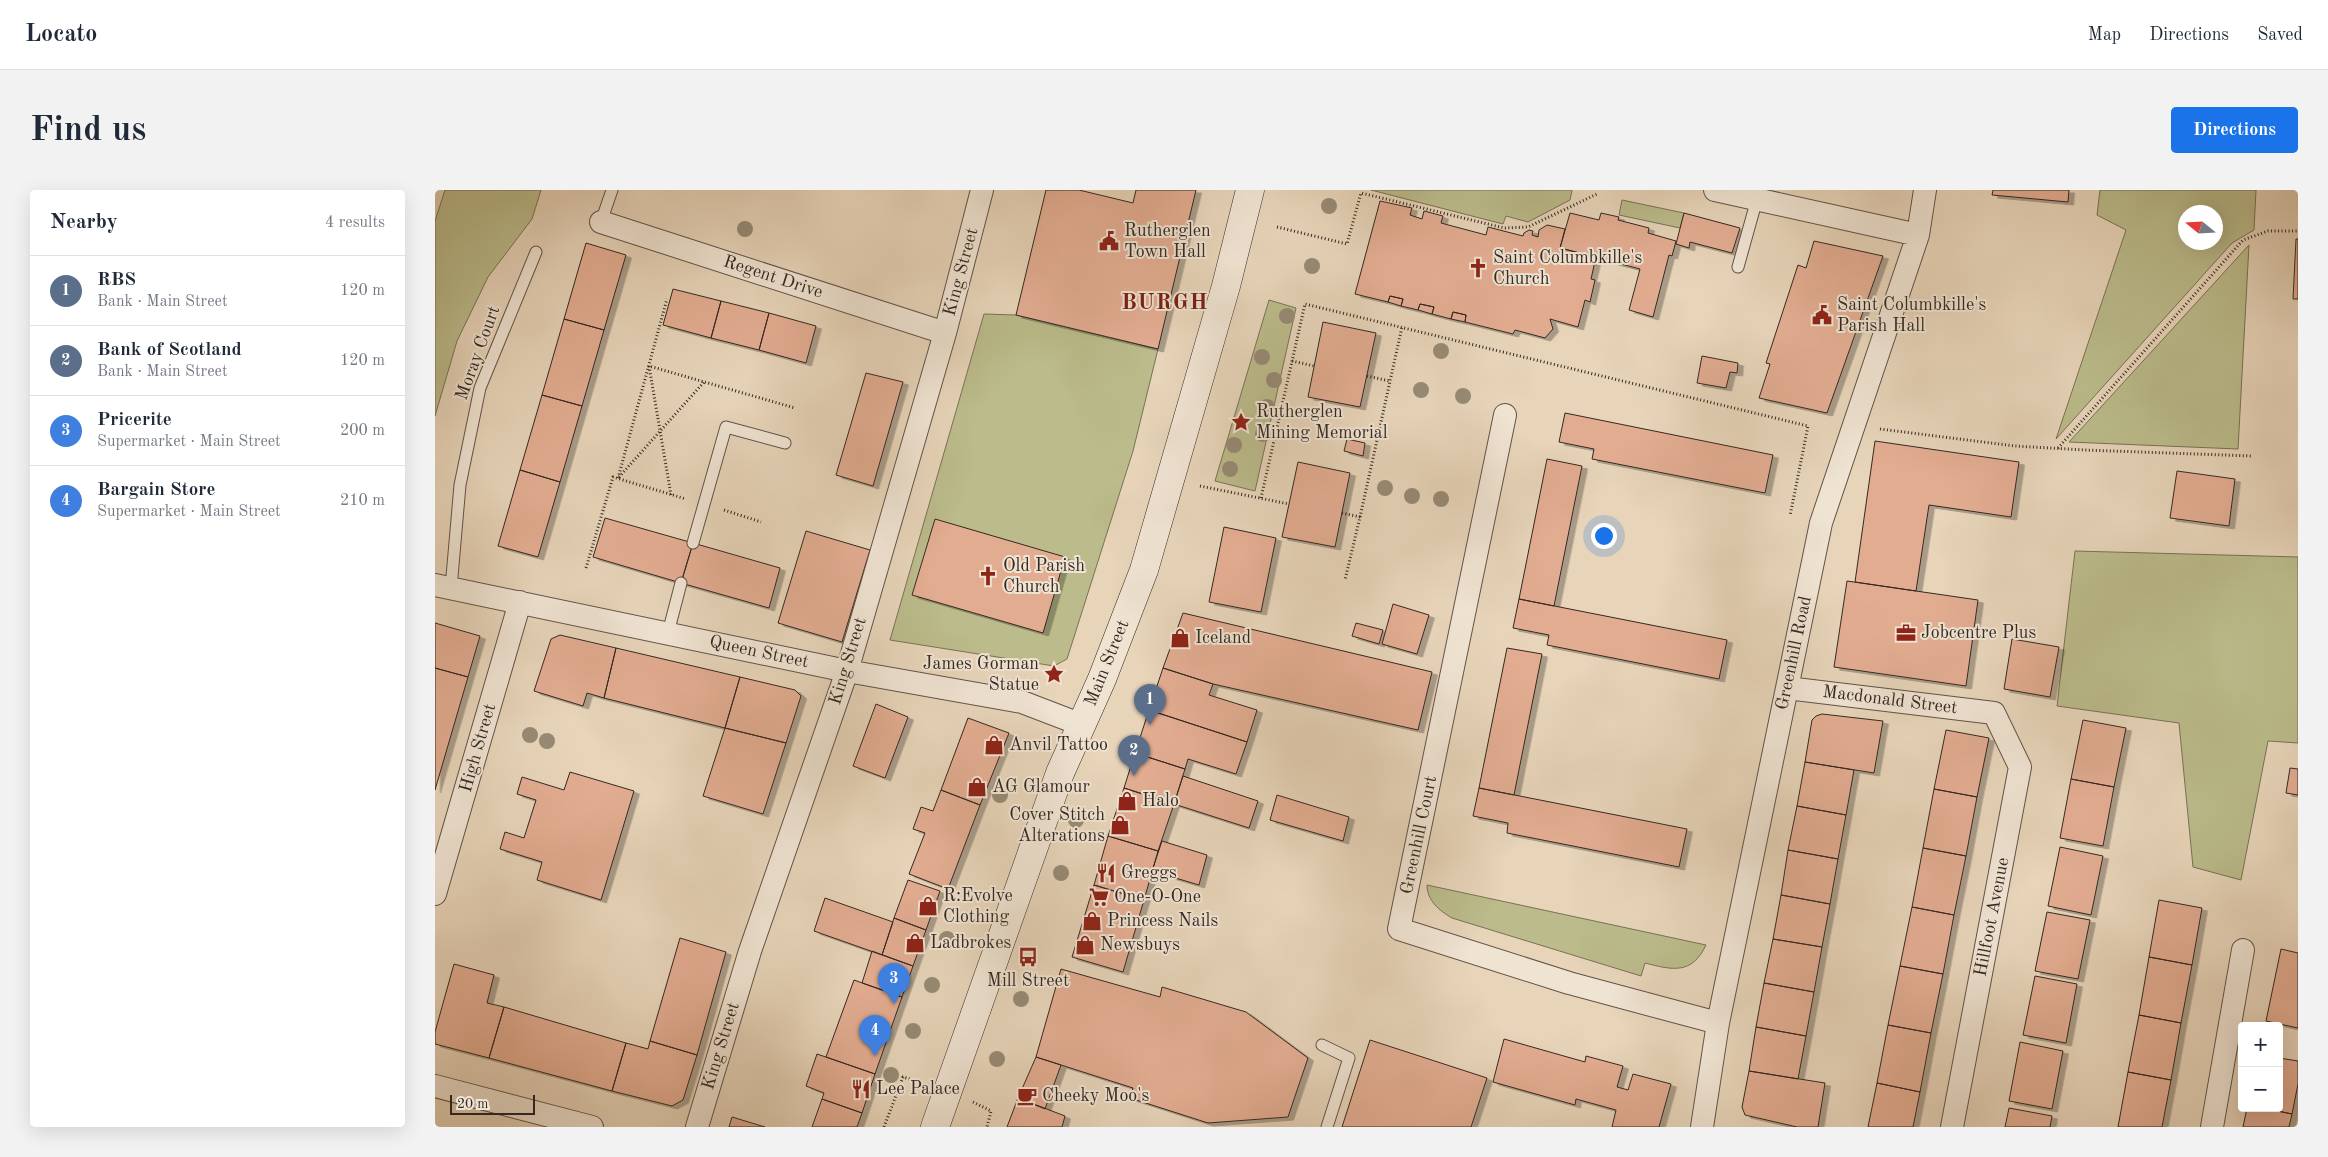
<!DOCTYPE html>
<meta charset="utf-8">
<style>
body{margin:0;font-family:"Old Standard TT",serif;background:#f2f2f3;color:#1f2937}
.controls{position:absolute;right:15px;bottom:15px;display:grid;overflow:hidden;border-radius:5px;box-shadow:0 5px 20px #0002}
.controls button{width:45px;height:45px;display:grid;place-items:center;padding:0;border:0;border-bottom:1px solid #e0e1e3;background:#fff;color:#1f2937;font:25px sans-serif}
.compass{position:absolute;left:1743px;top:15px;width:45px;height:45px;border-radius:50%;background:#fff;box-shadow:0 5px 20px #0002;rotate:288deg}
.scale{position:absolute;left:15px;bottom:12px;width:85px;box-sizing:border-box;padding-left:5px;border:2px solid #342822;border-top:0;font-size:14px;line-height:18px;white-space:nowrap;color:#342822;-webkit-text-stroke:4px #efe3d2;paint-order:stroke}
.you{position:absolute;left:1168px;top:345px;width:18px;height:18px;margin:-12px;border:4px solid #fff;border-radius:50%;background:#1a73e8;box-shadow:0 0 0 8px #1a73e833}
.badge{display:grid;place-items:center;width:32px;height:32px;border-radius:50%;background:#1a73e8;color:#fff;font-size:16px;font-weight:700}
.pin{position:absolute;translate:-50% -41px;filter:drop-shadow(0 1px 2px #0008)}
.pin::after{content:'';position:absolute;top:26px;width:18px;height:15px;background:inherit;clip-path:polygon(0 0,100% 0,50% 100%)}
.list{margin:0;padding:0;list-style:none}
h2{display:flex;justify-content:space-between;align-items:center;height:65px;margin:0;padding:0 20px;font-size:21px}
h2 small{font-size:16px;font-weight:400;color:#747a83}
.list li{display:grid;grid-template-columns:32px 1fr auto;gap:15px;align-items:center;box-sizing:border-box;height:70px;padding:0 20px;border-top:1px solid #e0e1e3}
.list b{display:block;font-size:19px;white-space:nowrap}
.list p{margin:0;font-size:16px;white-space:nowrap;color:#747a83}
.list em{font-size:16px;font-style:normal;color:#747a83}
.map{position:relative;flex:none;width:1863px;height:937px;overflow:hidden;border-radius:5px}
header{display:flex;align-items:center;gap:30px;box-sizing:border-box;height:70px;padding:0 25px;background:#fff;border-bottom:1px solid #e0e1e3}
header strong{font-size:24px}
nav{display:flex;gap:28px;margin-inline-start:auto;font-size:18px}
.intro{display:flex;align-items:center;justify-content:space-between;box-sizing:border-box;height:120px;padding:0 30px}
h1{margin:0;font-size:35px}
.button{padding:12px 22px;border-radius:5px;background:#1a73e8;color:#fff;font-size:18px;font-weight:700}
main{display:flex;gap:30px;padding:0 30px}
aside{flex:1;background:#fff;border-radius:5px;box-shadow:0 5px 20px #0002}
.map>svg:first-child{display:block}
.green{fill:#bbbb8b;stroke:#787256;fill-rule:evenodd}
.building{fill:#e2ac91;stroke:#342822;filter:url(#shadow)}
.lines{fill:none;stroke-linecap:round;stroke-linejoin:round}
.service-casing{stroke:#615348;stroke-width:13}
.minor-casing{stroke:#615348;stroke-width:24}
.secondary-casing{stroke:#342822;stroke-width:29}
.path{stroke:#342822;stroke-width:3;stroke-dasharray:1 2.5;stroke-linecap:butt}
.service{stroke:#efe3d2;stroke-width:11}
.minor{stroke:#efe3d2;stroke-width:22}
.secondary{stroke:#efe3d2;stroke-width:28}
.tree{fill:#978a74}
.labels{text-anchor:middle;dominant-baseline:central;stroke-width:4;stroke-linejoin:round;paint-order:stroke}
.poi-label{font-size:18px;fill:#342822;stroke:#efe3d2;text-anchor:start}
.street-label{font-size:18px;fill:#342822;stroke:#efe3d2}
.district-label{font-size:22px;font-weight:bold;letter-spacing:1px;fill:#7a1f14;stroke:#efe3d2}
</style>
<header>
<strong>Locato</strong>
<nav><a>Map</a><a>Directions</a><a>Saved</a></nav>
</header>
<div class="intro"><h1>Find us</h1><a class="button">Directions</a></div>
<main>
<aside>
<h2>Nearby<small>4 results</small></h2>
<ul class="list">
<li><span class="badge" style="background:#5c6f8a">1</span><div><b>RBS</b><p>Bank · Main Street</p></div><em>120 m</em></li>
<li><span class="badge" style="background:#5c6f8a">2</span><div><b>Bank of Scotland</b><p>Bank · Main Street</p></div><em>120 m</em></li>
<li><span class="badge" style="background:#3f7fe0">3</span><div><b>Pricerite</b><p>Supermarket · Main Street</p></div><em>200 m</em></li>
<li><span class="badge" style="background:#3f7fe0">4</span><div><b>Bargain Store</b><p>Supermarket · Main Street</p></div><em>210 m</em></li>
</ul>
</aside>
<div class="map">
<svg width="1863" height="937" viewBox="0 0 1863 937">
<defs>
<filter id="shadow"><feDropShadow dx="5.5" dy="3" stdDeviation="0" flood-color="#0004"/></filter>
</defs>
<rect width="100%" height="100%" fill="#e7d4b9"/>
<filter id="stains"><feTurbulence type="fractalNoise" baseFrequency=".004" numOctaves="4"/><feColorMatrix values="0 0 0 0 .2 0 0 0 0 .09 0 0 0 0 .02 0 0 0 .5 -.17"/></filter>
<radialGradient id="worn" r=".72"><stop offset=".6" stop-color="#630" stop-opacity="0"/><stop offset="1" stop-color="#630" stop-opacity=".3"/></radialGradient>
<!-- green -->
<path class="green" d="M10,0H106L97,29L53,87L22,151L0,226V31Z
M936,0H1137L1135,10L1093,32L1071,26L1068,34Z
M1665,0H1821L1819,40L1797,53L1621,249L1691,40L1662,25ZM1750,22H1780V52H1750Z
M1187,10L1249,23L1245,38L1184,25Z
M1814,55L1803,259L1634,252Z
M834,110L861,118L820,301L780,291Z
M549,124L581,125L723,159L698,261L632,469L619,476L455,450Z
M1640,361L1863,367V553L1833,551L1806,690L1758,677L1744,533L1622,516Z
M992,695L1271,755C1257,785 1237,780 1210,773L1206,786L1017,728C1005,721 992,711 992,695Z"/>
<!-- building -->
<path class="building" d="M611,0H644L698,13L701,0H761L723,159L581,125Z
M1558,0H1634L1633,12L1557,5Z
M945,11L977,18L975,25L987,29L989,21L1008,26L1006,33L1051,45L1053,37L1088,46L1089,43L1094,40L1098,41L1097,45L1103,47L1104,40L1112,35L1130,39L1125,58L1161,67L1156,89L1160,90L1155,112L1150,110L1143,137L1115,129L1118,139L1110,148L1080,140L1078,144L1030,132L1031,125L1018,122L1016,129L997,124L999,117L985,114L983,120L966,116L968,109L955,106L953,112L920,104Z
M1135,23L1164,30L1166,23L1184,27L1183,30L1214,38L1213,43L1241,51L1237,66L1234,65L1218,127L1194,120L1205,79L1125,58Z
M1249,23L1305,38L1297,63L1255,52L1254,58L1241,54Z
M1861,49H1863V109H1858Z
M1379,51L1448,66L1392,223L1324,208L1335,174L1331,173L1363,75L1371,78Z
M151,53L191,65L169,140L129,129Z
M238,99L286,111L276,148L228,135Z
M955,106L968,109L966,116L953,112Z
M286,111L334,123L324,160L276,148Z
M985,114L999,117L997,124L983,120Z
M1018,122L1031,125L1030,132L1016,129Z
M334,123L381,136L371,173L324,160Z
M129,129L169,140L147,216L107,205Z
M888,132L941,143L925,217L873,207Z
M1267,166L1303,173L1302,183L1295,182L1291,198L1262,193Z
M431,183L468,192L438,296L401,285Z
M107,205L147,216L125,292L85,280Z
M1130,223L1338,265L1330,303L1157,269L1159,259L1124,252Z
M912,249L930,253L928,266L909,261Z
M1440,251L1584,272L1576,327L1494,315L1481,401L1420,392Z
M1112,269L1147,276L1119,416L1084,409Z
M863,272L915,283L900,357L847,347Z
M85,280L125,292L103,367L63,356Z
M1742,281L1800,289L1794,336L1735,328Z
M170,328L258,353L246,393L158,367Z
M500,329L630,367L608,443L477,405Z
M789,337L841,348L826,422L774,412Z
M371,341L435,360L407,452L343,433Z
M258,353L345,378L334,418L246,393Z
M1412,391L1543,410L1531,496L1399,477Z
M1084,409L1292,450L1284,489L1112,455L1114,445L1078,438Z
M958,414L994,425L982,464L947,454Z
M748,423L997,482L983,540L778,494L728,478Z
M0,433L45,446L33,487L0,478Z
M921,433L948,440L944,454L917,446Z
M125,445L181,458L169,508L152,503L148,516L99,501L116,449Z
M1577,449L1624,457L1615,507L1569,499Z
M181,458L305,487L290,538L169,508Z
M1072,458L1107,464L1079,605L1044,598Z
M0,478L33,487L0,600Z
M728,478L778,494L774,505L822,520L812,552L714,520Z
M305,487L360,500L366,506L351,553L290,538Z
M441,514L473,527L450,588L418,576Z
M714,520L812,552L801,584L753,569L750,579L700,563Z
M1387,524L1448,531L1439,583L1370,572L1377,530L1381,526Z
M533,528L574,543L545,615L506,600Z
M1648,530L1691,538L1679,597L1636,589Z
M290,538L351,553L328,624L268,606Z
M1511,540L1554,548L1542,607L1499,599Z
M700,563L750,579L739,614L689,598Z
M1370,572L1419,580L1411,625L1362,616Z
M1855,578L1863,579V605L1851,603Z
M135,582L199,601L166,710L102,690L107,672L65,659L70,642L89,648L101,610L82,604L87,587L129,600Z
M748,586L823,611L814,638L739,614Z
M1636,589L1679,597L1668,656L1625,648Z
M689,598L739,614L723,661L673,646Z
M1044,598L1252,639L1244,677L1072,643L1073,633L1038,626Z
M1499,599L1542,607L1531,666L1488,658Z
M506,600L545,615L513,699L474,684L490,643L478,639L486,617L498,621Z
M842,605L914,627L908,651L835,630Z
M1362,616L1411,625L1403,669L1353,660Z
M673,646L723,661L709,710L659,695Z
M727,651L772,665L764,695L717,681Z
M1625,657L1668,666L1656,725L1613,716Z
M1488,658L1531,666L1519,725L1477,717Z
M1353,660L1403,669L1395,714L1346,705Z
M473,690L505,701L491,740L459,728Z
M659,695L709,710L688,782L637,767Z
M1346,705L1395,714L1387,757L1338,749Z
M390,708L458,732L447,765L379,741Z
M1724,710L1767,718L1757,775L1714,767Z
M1477,717L1519,725L1508,784L1465,776Z
M1612,722L1655,730L1643,789L1600,781Z
M459,728L491,740L478,776L447,765Z
M245,748L291,762L262,865L215,851Z
M1338,749L1387,757L1379,802L1329,793Z
M1846,759L1863,763V838L1831,831Z
M437,761L478,776L467,807L427,793Z
M1714,767L1757,775L1746,833L1704,825Z
M19,774L59,785L52,813L69,817L54,868L0,854V842Z
M1465,776L1508,784L1496,843L1453,835Z
M626,779L725,807L727,797L811,822L873,868L853,927L773,933L695,908L698,898L601,867Z
M1600,786L1642,794L1631,853L1588,845Z
M419,790L467,807L440,884L391,867Z
M1329,793L1379,802L1371,846L1321,837Z
M69,817L191,853L177,901L54,868Z
M1704,825L1746,833L1736,890L1693,882Z
M1453,835L1496,843L1485,902L1442,893Z
M1321,837L1371,846L1363,889L1314,881Z
M1069,849L1150,872L1151,866L1188,876L1182,897L1193,900L1198,884L1236,894L1224,937H1177L1181,920L1141,909L1140,915L1058,892Z
M935,850L1052,888L1036,937H907Z
M215,851L262,865L248,910L237,916L177,901L191,853L213,859Z
M1585,852L1628,861L1617,919L1574,911Z
M382,864L440,884L427,923L387,909L389,903L371,896Z
M601,867L626,875L610,919L583,908Z
M1844,868L1863,871V894L1857,924L1828,918H1844Z
M1314,881L1390,893L1383,937H1362L1310,925L1307,917Z
M1693,882L1736,890L1727,937H1683Z
M1442,893L1485,902L1478,937H1433Z
M583,908L630,926L627,937H572Z
M387,909L427,923L422,937H377Z
M1574,918L1617,926L1615,937H1570Z
M1812,918H1828L1857,924L1854,937H1808Z
M297,927L330,937H294Z"/>
<g class="lines">
<defs>
<path id="service" d="M166,32L177,0
M1303,77L1322,9
M258,353L291,237L350,253
M16,398L25,295L45,198L101,62
M233,443L246,393
M887,855L914,868L892,937"/>
<path id="minor" d="M1280,0L1483,45
M166,32L510,143
M1070,225L964,739L1134,793L1283,833
M0,395L412,481L587,512L647,535
M1352,498L1559,523L1585,577L1517,937
M0,704L85,412
M0,896L157,937
M262,937L315,761L412,481L510,143L547,0
M1267,937L1283,833L1386,333L1483,45L1490,0
M1777,937L1808,760"/>
<path id="secondary" d="M500,937L625,583L667,489L709,380L791,96L815,0"/>
</defs>
<!-- service casing -->
<use href="#service" class="service-casing"/>
<!-- minor casing -->
<use href="#minor" class="minor-casing"/>
<!-- secondary casing -->
<use href="#secondary" class="secondary-casing"/>
<!-- path -->
<path class="path" d="M842,37L912,54L926,3L1069,38L1093,37L1162,4
M857,171L879,176
M932,186L955,191
M1445,239L1580,256L1650,260L1818,266
M1623,258L1808,50L1833,41H1863
M184,287L270,191
M183,288L232,109
M765,296L854,314
M236,305L214,176L360,218
M826,308L870,114L1373,236L1355,326
M289,320L326,332
M907,323L925,327L910,390
M925,327L967,137
M151,378L178,287L251,309
M538,912L556,921L552,937
M449,937L468,887L485,892"/>
<!-- service -->
<use href="#service" class="service"/>
<!-- minor -->
<use href="#minor" class="minor"/>
<!-- secondary -->
<use href="#secondary" class="secondary"/>
</g>
<!-- trees -->
<g class="tree">
<circle cx="894" cy="16" r="8"/>
<circle cx="310" cy="39" r="8"/>
<circle cx="877" cy="76" r="8"/>
<circle cx="852" cy="126" r="8"/>
<circle cx="1006" cy="161" r="8"/>
<circle cx="827" cy="167" r="8"/>
<circle cx="839" cy="190" r="8"/>
<circle cx="986" cy="200" r="8"/>
<circle cx="1028" cy="206" r="8"/>
<circle cx="832" cy="217" r="8"/>
<circle cx="828" cy="244" r="8"/>
<circle cx="799" cy="255" r="8"/>
<circle cx="795" cy="279" r="8"/>
<circle cx="950" cy="298" r="8"/>
<circle cx="977" cy="306" r="8"/>
<circle cx="1006" cy="309" r="8"/>
<circle cx="95" cy="545" r="8"/>
<circle cx="112" cy="551" r="8"/>
<circle cx="565" cy="605" r="8"/>
<circle cx="641" cy="630" r="8"/>
<circle cx="626" cy="683" r="8"/>
<circle cx="512" cy="749" r="8"/>
<circle cx="497" cy="795" r="8"/>
<circle cx="586" cy="809" r="8"/>
<circle cx="478" cy="841" r="8"/>
<circle cx="562" cy="869" r="8"/>
<circle cx="456" cy="885" r="8"/>
</g>
<!-- icons -->
<defs>
<symbol id="civic-bare" viewBox="-9 -9 18 18"><path d="M-.6-6.5H3V-4.5H.6V-3L4-1V1h2V6H-6V1h2V-1L-.6-3ZM-1.2 2.5V6h2.4V2.5Z" fill="#8f2418" stroke="#efe3d2" stroke-width="2.5" paint-order="stroke"/></symbol>
<symbol id="church-bare" viewBox="-9 -9 18 18"><path d="M-1.2-6h2.4v3.5h3.3v2.4h-3.3V6h-2.4V-.1h-3.3v-2.4h3.3Z" fill="#8f2418" stroke="#efe3d2" stroke-width="2.5" paint-order="stroke"/></symbol>
<symbol id="sight-bare" viewBox="-9 -9 18 18"><path d="M0-6L1.8-2.2L6-1.7L2.9 1.2L3.7 5.4L0 3.3L-3.7 5.4L-2.9 1.2L-6-1.7L-1.8-2.2Z" fill="#8f2418" stroke="#efe3d2" stroke-width="2.5" paint-order="stroke"/></symbol>
<symbol id="office-bare" viewBox="-9 -9 18 18"><path d="M-6-3h4V-5.5h4V-3h4V5H-6ZM-1-4.5V-3h2v-1.5ZM-6 0V1H6V0Z" fill="#8f2418" stroke="#efe3d2" stroke-width="2.5" paint-order="stroke"/></symbol>
<symbol id="shop-bare" viewBox="-9 -9 18 18"><path d="M-5-2.5h2.3a2.7 3.5 0 0 1 5.4 0H5L5.5 6h-11ZM-1.5-2.5h3a1.5 2.3 0 0 0-3 0Z" fill="#8f2418" stroke="#efe3d2" stroke-width="2.5" paint-order="stroke"/></symbol>
<symbol id="restaurant-bare" viewBox="-9 -9 18 18"><path d="M-5-6h1v4h1v-4h1v4h1v-4h1v5L-1.5 .5V6h-2V.5L-5-1ZM5-6V6H3V1.5H1.5Q1.5-4 5-6Z" fill="#8f2418" stroke="#efe3d2" stroke-width="2.5" paint-order="stroke"/></symbol>
<symbol id="supermarket-bare" viewBox="-9 -9 18 18"><path d="M-6-5.5h2.5l.6 2H6L4.5 2H-2.5L-4.4-4H-6ZM-1.5 3.2a1.3 1.3 0 1 0 .1 0ZM3 3.2a1.3 1.3 0 1 0 .1 0Z" fill="#8f2418" stroke="#efe3d2" stroke-width="2.5" paint-order="stroke"/></symbol>
<symbol id="bus-bare" viewBox="-9 -9 18 18"><path d="M-5-6H5V4H4V6H2V4H-2V6H-4V4H-5ZM-3.5-4V0h7V-4ZM-3.5 1.2v1.5H-2V1.2ZM2 1.2v1.5H3.5V1.2Z" fill="#8f2418" stroke="#efe3d2" stroke-width="2.5" paint-order="stroke"/></symbol>
<symbol id="cafe-bare" viewBox="-9 -9 18 18"><path d="M-5.5-4.5H6V0H3Q3 3.5 0 3.5H-2.5Q-5.5 3.5-5.5 0ZM3-3.2v2h1.7v-2ZM-6 4.5H4V6H-6Z" fill="#8f2418" stroke="#efe3d2" stroke-width="2.5" paint-order="stroke"/></symbol>
</defs>
<g fill-rule="evenodd">
<use href="#civic-bare" x="660" y="37" width="28" height="28"/>
<use href="#church-bare" x="1029" y="64" width="28" height="28"/>
<use href="#civic-bare" x="1373" y="111" width="28" height="28"/>
<use href="#sight-bare" x="792" y="218" width="28" height="28"/>
<use href="#church-bare" x="539" y="372" width="28" height="28"/>
<use href="#office-bare" x="1457" y="429" width="28" height="28"/>
<use href="#shop-bare" x="731" y="434" width="28" height="28"/>
<use href="#sight-bare" x="605" y="470" width="28" height="28"/>
<use href="#shop-bare" x="545" y="541" width="28" height="28"/>
<use href="#shop-bare" x="528" y="583" width="28" height="28"/>
<use href="#shop-bare" x="678" y="597" width="28" height="28"/>
<use href="#shop-bare" x="671" y="621" width="28" height="28"/>
<use href="#restaurant-bare" x="657" y="669" width="28" height="28"/>
<use href="#supermarket-bare" x="650" y="693" width="28" height="28"/>
<use href="#shop-bare" x="479" y="702" width="28" height="28"/>
<use href="#shop-bare" x="643" y="717" width="28" height="28"/>
<use href="#shop-bare" x="466" y="739" width="28" height="28"/>
<use href="#shop-bare" x="636" y="741" width="28" height="28"/>
<use href="#bus-bare" x="579" y="753" width="28" height="28"/>
<use href="#restaurant-bare" x="412" y="885" width="28" height="28"/>
<use href="#cafe-bare" x="578" y="892" width="28" height="28"/>
</g>
<g class="labels">
<!-- poi labels -->
<g class="poi-label">
<text x="689" y="41">Rutherglen<tspan x="689" dy="21">Town Hall</tspan></text>
<text x="1058" y="68">Saint Columbkille's<tspan x="1058" dy="21">Church</tspan></text>
<text x="1402" y="115">Saint Columbkille's<tspan x="1402" dy="21">Parish Hall</tspan></text>
<text x="821" y="222">Rutherglen<tspan x="821" dy="21">Mining Memorial</tspan></text>
<text x="568" y="376">Old Parish<tspan x="568" dy="21">Church</tspan></text>
<text x="1486" y="443">Jobcentre Plus</text>
<text x="760" y="448">Iceland</text>
<text x="604" y="474" text-anchor="end">James Gorman<tspan x="604" dy="21">Statue</tspan></text>
<text x="574" y="555">Anvil Tattoo</text>
<text x="557" y="597">AG Glamour</text>
<text x="707" y="611">Halo</text>
<text x="670" y="625" text-anchor="end">Cover Stitch<tspan x="670" dy="21">Alterations</tspan></text>
<text x="686" y="683">Greggs</text>
<text x="508" y="706">R:Evolve<tspan x="508" dy="21">Clothing</tspan></text>
<text x="679" y="707">One-O-One</text>
<text x="672" y="731">Princess Nails</text>
<text x="495" y="753">Ladbrokes</text>
<text x="665" y="755">Newsbuys</text>
<text x="593" y="791" text-anchor="middle">Mill Street</text>
<text x="441" y="899">Lee Palace</text>
<text x="607" y="906">Cheeky Moo's</text>
</g>
<!-- street labels -->
<g class="street-label">
<text transform="translate(526 82) rotate(-75)">King Street</text>
<text transform="translate(338 87) rotate(18)">Regent Drive</text>
<text transform="translate(43 163) rotate(-70)">Moray Court</text>
<text transform="translate(324 462) rotate(12)">Queen Street</text>
<text transform="translate(1359 463) rotate(-78)">Greenhill Road</text>
<text transform="translate(413 471) rotate(-73)">King Street</text>
<text transform="translate(672 473) rotate(-68)">Main Street</text>
<text transform="translate(1455 510) rotate(7)">Macdonald Street</text>
<text transform="translate(43 558) rotate(-74)">High Street</text>
<text transform="translate(984 645) rotate(-78)">Greenhill Court</text>
<text transform="translate(1557 727) rotate(-79)">Hillfoot Avenue</text>
<text transform="translate(286 856) rotate(-73)">King Street</text>
</g>
<!-- district labels -->
<g class="district-label">
<text x="730" y="113">BURGH</text>
</g>
</g>
<rect width="100%" height="100%" filter="url(#stains)"/>
<rect width="100%" height="100%" fill="url(#worn)"/>
</svg>
<div class="controls">
<button>+</button>
<button>−</button>
</div>
<svg class="compass" viewBox="-18 -18 36 36"><path d="M0-13l5 13h-10z" fill="#e53935"/><path d="M0 13l5-13h-10z" fill="#747a83"/></svg>
<div class="scale">20 m</div>
<div class="you"></div>
<div class="pin badge" style="left:715px;top:535px;background:#5c6f8a">1</div>
<div class="pin badge" style="left:699px;top:586px;background:#5c6f8a">2</div>
<div class="pin badge" style="left:459px;top:814px;background:#3f7fe0">3</div>
<div class="pin badge" style="left:440px;top:866px;background:#3f7fe0">4</div>
</div>
</main>
